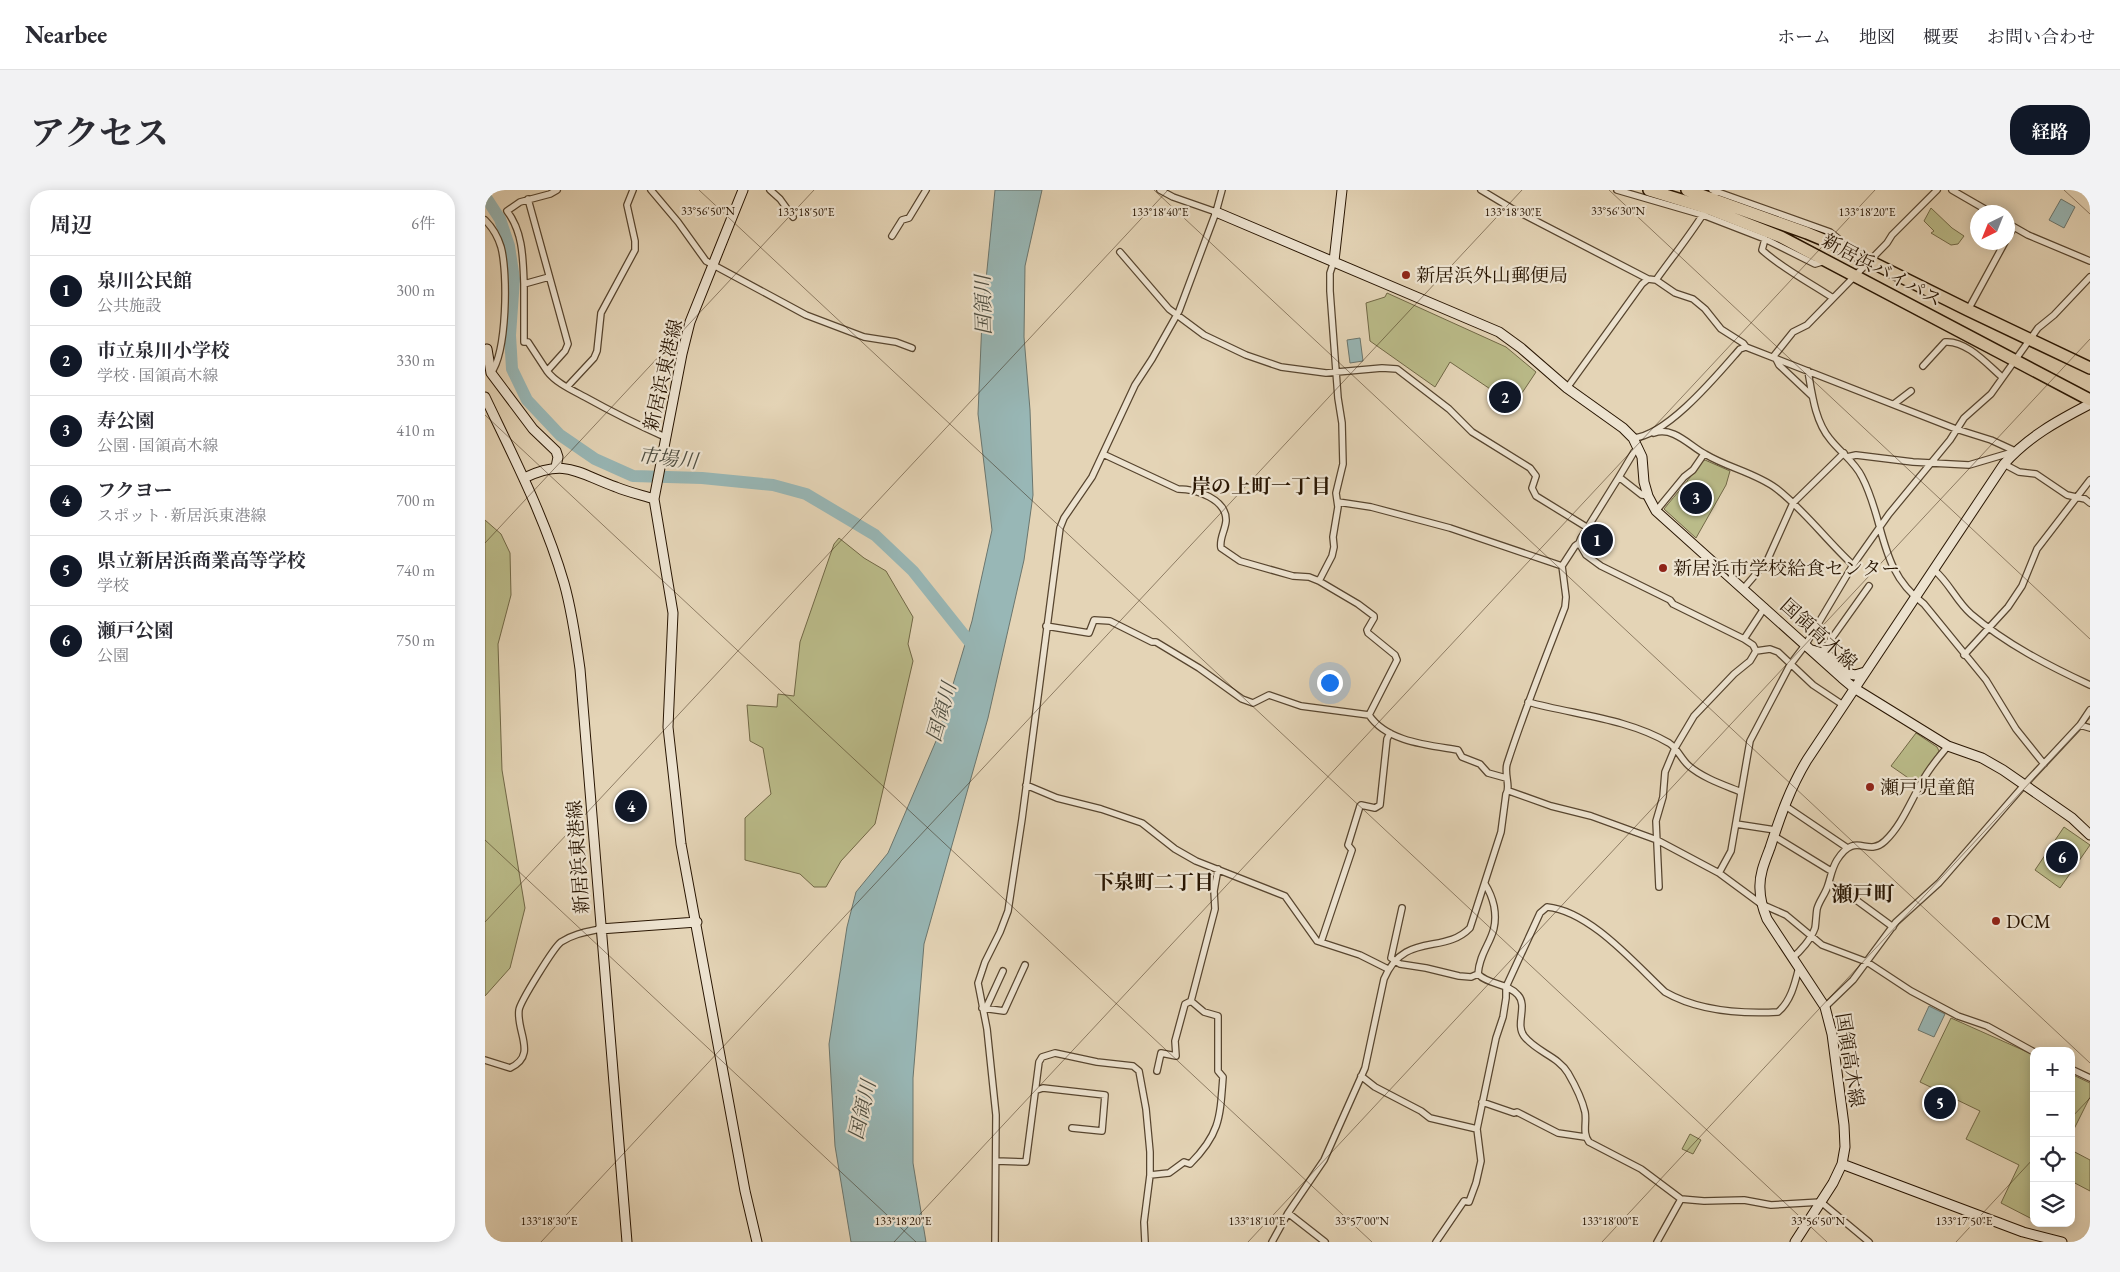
<!DOCTYPE html>
<html lang="ja">
<meta charset="utf-8">
<style>
body{margin:0;font-family:"EB Garamond","Noto Serif JP",serif;background:#f2f2f3;color:#2b2b33}
.controls{position:absolute;right:15px;bottom:15px;display:grid;overflow:hidden;border-radius:10px;box-shadow:0 2px 12px #0003}
.controls button{width:45px;height:45px;display:grid;place-items:center;padding:0;border:0;border-bottom:1px solid #e1e1e2;background:#fff;color:#2b2b33;font:25px sans-serif}
.compass{position:absolute;left:1485px;top:15px;width:45px;height:45px;border-radius:50%;background:#fff;box-shadow:0 2px 12px #0003;rotate:223deg}
.you{position:absolute;left:844px;top:492px;width:18px;height:18px;margin:-12px;border:4px solid #fff;border-radius:50%;background:#1a73e8;box-shadow:0 0 0 8px #1a73e833}
.badge{display:grid;place-items:center;width:32px;height:32px;border-radius:50%;background:#111827;color:#fff;font-size:16px;font-weight:700}
.pin{position:absolute;translate:-50% -50%;border:2px solid #fff;box-shadow:0 1px 5px #0006}
.list{margin:0;padding:0;list-style:none}
h2{display:flex;justify-content:space-between;align-items:center;height:65px;margin:0;padding:0 20px;font-size:21px}
h2 small{font-size:16px;font-weight:400;color:#7c7c81}
.list li{display:grid;grid-template-columns:32px 1fr auto;gap:15px;align-items:center;box-sizing:border-box;height:70px;padding:0 20px;border-top:1px solid #e1e1e2}
.list b{display:block;font-size:19px;white-space:nowrap}
.list p{margin:0;font-size:16px;white-space:nowrap;color:#7c7c81}
.list em{font-size:16px;font-style:normal;color:#7c7c81}
.icon{flex:none;width:28px;height:28px;fill:none;stroke:currentColor;stroke-width:2;stroke-linecap:round;stroke-linejoin:round}
.map{position:relative;flex:none;width:1605px;height:1052px;overflow:hidden;border-radius:20px}
header{display:flex;align-items:center;gap:30px;box-sizing:border-box;height:70px;padding:0 25px;background:#fff;border-bottom:1px solid #e1e1e2}
header strong{font-size:24px}
nav{display:flex;gap:28px;margin-inline-start:auto;font-size:18px}
.intro{display:flex;align-items:center;justify-content:space-between;box-sizing:border-box;height:120px;padding:0 30px}
h1{margin:0;font-size:35px}
.button{padding:12px 22px;border-radius:20px;background:#111827;color:#fff;font-size:18px;font-weight:700}
main{display:flex;gap:30px;padding:0 30px}
aside{flex:1;background:#fff;border-radius:20px;box-shadow:0 2px 12px #0003}
.map>svg:first-child{display:block}
.green{fill:#babb89;stroke:#716846}
.water{fill:#98b7b6;stroke:#6b766e}
.lines{fill:none;stroke-linecap:round;stroke-linejoin:round}
.river{stroke:#98b7b6;stroke-width:12}
.street-casing{stroke:#57452f;stroke-width:8}
.secondary-casing{stroke:#281502;stroke-width:11}
.highway-casing{stroke:#281502;stroke-width:14}
.street{stroke:#ede3d0;stroke-width:5.5}
.secondary{stroke:#ede3d0;stroke-width:9}
.highway{stroke:#e4d4b6;stroke-width:11}
.ticks{fill:none;stroke:#281502;stroke-width:1;stroke-opacity:0.45}
.poi-dot{fill:#8f2418;stroke:#ede3d0;stroke-width:2}
.labels{text-anchor:middle;dominant-baseline:central;stroke-width:4.5;stroke-linejoin:round;paint-order:stroke}
.street-label{font-size:19px;fill:#281502;stroke:#ede3d0}
.poi-label{font-size:19px;fill:#281502;stroke:#ede3d0;text-anchor:start}
.water-label{font-size:20px;font-style:italic;fill:#4f4e41;stroke:#ede3d0}
.neighbourhood-label{font-size:20px;font-weight:bold;fill:#281502;stroke:#ede3d0}
.quarter-label{font-size:21px;font-weight:bold;fill:#281502;stroke:#ede3d0}
.ticks-label{font-size:12px;text-anchor:middle;fill:#281502;stroke:#ede3d0;stroke-width:4.5;stroke-linejoin:round;paint-order:stroke}
</style>
<header>
<strong>Nearbee</strong>
<nav><a>ホーム</a><a>地図</a><a>概要</a><a>お問い合わせ</a></nav>
</header>
<div class="intro"><h1>アクセス</h1><a class="button">経路</a></div>
<main>
<aside>
<h2>周辺<small>6件</small></h2>
<ul class="list">
<li><span class="badge">1</span><div><b>泉川公民館</b><p>公共施設</p></div><em>300 m</em></li>
<li><span class="badge">2</span><div><b>市立泉川小学校</b><p>学校 · 国領高木線</p></div><em>330 m</em></li>
<li><span class="badge">3</span><div><b>寿公園</b><p>公園 · 国領高木線</p></div><em>410 m</em></li>
<li><span class="badge">4</span><div><b>フクヨー</b><p>スポット · 新居浜東港線</p></div><em>700 m</em></li>
<li><span class="badge">5</span><div><b>県立新居浜商業高等学校</b><p>学校</p></div><em>740 m</em></li>
<li><span class="badge">6</span><div><b>瀬戸公園</b><p>公園</p></div><em>750 m</em></li>
</ul>
</aside>
<div class="map">
<svg width="1605" height="1052" viewBox="0 0 1605 1052">
<rect width="100%" height="100%" fill="#e4d4b6"/>
<filter id="stains"><feTurbulence type="fractalNoise" baseFrequency=".004" numOctaves="4"/><feColorMatrix values="0 0 0 0 .2 0 0 0 0 .09 0 0 0 0 .02 0 0 0 .5 -.17"/></filter>
<radialGradient id="worn" r=".72"><stop offset=".6" stop-color="#630" stop-opacity="0"/><stop offset="1" stop-color="#630" stop-opacity=".3"/></radialGradient>
<!-- green -->
<path class="green" d="M1446,18L1467,38L1479,46L1473,54L1466,55L1446,43L1449,41L1439,31Z
M902,103L1021,157L1051,182L1029,215L965,172L950,197L885,151L881,113L900,107Z
M1220,270L1245,281L1241,295L1211,348L1179,319C1191,304 1207,287 1216,271Z
M0,330L16,344L25,363L26,405L13,454L17,580L40,718L25,778L0,806Z
M354,348L379,368L401,381L428,427L423,454L428,471L390,634L356,671L341,697H329L315,684L260,670V628L286,604L278,558L265,551L262,515L292,517L293,504L309,506L315,452L349,354Z
M1431,543L1452,557L1454,561L1432,594L1406,576Z
M1579,637L1605,655L1575,698L1550,680Z
M1466,828L1549,865V1030L1516,1013L1534,975L1481,949L1495,921L1435,892Z
M1586,884L1605,893V907L1586,945Z
M1205,944L1216,950L1208,964L1197,959Z
M1586,960L1605,970V1001L1586,991Z"/>
<!-- water -->
<path class="water" d="M510,0H557L540,76L539,147L545,220L548,305L539,370L503,528L439,754L428,888V973L441,1052H366L350,956L344,854L362,737L371,702L403,663L451,551L487,431L507,340L493,224L497,130Z
M1576,9L1590,17L1579,38L1564,30Z
M875,148L878,171L865,173L862,150Z
M1444,816L1460,824L1449,847L1433,840Z"/>
<g class="lines">
<!-- river -->
<path class="river" d="M0,6L15,29L24,56L29,89L25,145L27,179L42,210L75,245L110,269L148,286L217,288L288,295L321,304L390,345L428,381L491,460"/>
<defs>
<path id="street" d="M166,0L193,32L221,71L321,125L379,147L411,152L427,158
M285,0L295,9L308,27
M675,0L688,7L731,22
M996,0L1026,18L1163,89
M1132,0L1218,25L1280,49L1330,74L1340,71
M1227,0L1345,42L1355,50L1358,57
M1467,0L1505,22
M43,9L83,154L80,161L62,181C71,193 87,200 100,207C127,222 153,235 180,247
M1226,10L1232,0
M0,30C7,37 13,47 16,57C23,83 22,162 6,183
M1522,33L1543,45L1605,71
M407,46L417,30L424,28L441,0
M1522,48L1529,37
M1280,49L1277,60C1298,79 1324,92 1348,108
M635,62L684,119L719,145L761,165L796,177L841,183L897,178L912,179L964,219L987,242L1045,278L1051,286L1047,298L1051,306L1103,338
M1171,90L1190,103L1208,109L1220,119L1236,139L1258,153L1261,157
M39,94C38,68 38,42 22,21L35,12L65,4L72,0
M1483,120L1520,52
M1288,167L1308,142L1322,135L1402,53L1407,45L1452,0
M1291,169L1294,175L1327,206
M1438,176L1460,152C1481,150 1502,174 1517,187
M62,181L43,152H39V94L64,87
M1323,181C1327,204 1330,231 1345,249C1355,262 1370,272 1377,287C1401,333 1393,380 1439,414L1501,490L1531,539L1559,574
M82,197L109,168L112,161L116,123L150,60V51L142,15L148,0
M1082,198L1157,94L1163,89L1171,90C1188,66 1207,43 1222,18
M1409,214L1426,201
M1169,243C1188,236 1205,256 1220,264C1243,278 1271,283 1292,299C1320,321 1342,351 1368,375
M1148,248C1182,246 1233,184 1255,159L1261,157L1471,239L1506,250L1530,261
M1154,258L1149,262L1134,287L1157,305L1163,306
M618,264L693,299C711,299 742,309 741,331C740,341 734,349 736,358L755,371L808,386L824,387L834,391L873,414L889,426V428L882,440L883,443L910,465L912,470L884,525
M1362,267L1371,265L1428,272L1484,275L1528,262
M1519,274L1534,282L1551,284L1582,305L1600,309L1605,313
M853,312L886,317L965,338L1077,376
M1171,321L1199,287L1208,280L1219,264
M1094,353L1101,365L1116,376L1185,410L1188,414L1259,449L1268,455L1271,461L1285,459L1293,462L1328,495L1358,515
M1449,380C1464,392 1471,411 1486,424C1521,454 1564,476 1605,495
M834,391L847,366L849,357L848,347L853,317L851,303L858,274L857,233L853,208L845,101V83L849,71
M1259,398L1282,371L1308,313L1359,263
M561,436L604,443L609,430L625,431L667,452H671L714,478L757,509L768,513L784,505L816,516L884,525C902,552 943,555 973,560L977,567L995,574L1003,583L1021,588
M1259,449L1280,417
M1337,462L1384,396
M1479,465L1523,417L1537,396L1552,359L1605,290
M1043,512C1090,525 1141,528 1184,553C1193,559 1196,569 1204,576C1218,588 1239,595 1256,602
M1595,535L1605,538
M541,595L572,608L616,619L657,633L690,659L711,671L800,706L832,751L875,765L903,779
M1024,601L1066,616L1106,626L1172,650L1234,683L1276,714L1301,725L1337,755L1382,772L1426,801L1473,826L1502,836L1549,862
M1299,615L1361,657
M1251,634L1290,640
M1289,646L1346,681
M1234,683L1246,661L1265,551L1305,475L1321,454L1368,375L1404,324L1465,250L1479,228L1506,204L1553,138L1569,125L1605,87
M1344,693L1363,704L1408,737
M1174,697L1171,631L1178,607L1180,582L1190,558L1209,526L1249,484L1265,471L1271,461
M917,718L906,768L915,774L941,778L974,786L986,787L993,784C1003,795 1023,793 1033,805C1043,816 1030,834 1039,846C1051,862 1073,866 1083,883C1090,895 1097,909 1100,922C1102,932 1097,943 1104,952L1156,979L1196,1009L1219,1011L1259,1010L1286,1015L1336,1012L1384,1052
M836,752L867,660L863,655L875,616L876,615L890,618L895,615L902,549L905,543
M1307,768C1316,761 1326,749 1330,738C1331,732 1331,725 1332,719C1334,711 1341,703 1343,695C1346,686 1347,678 1352,670C1371,640 1382,668 1400,651C1417,635 1426,610 1438,590C1445,577 1454,567 1463,556
M993,784C995,756 1015,748 1009,716C1007,707 1005,702 1000,694
M1340,817L1368,790L1411,732L1454,693L1540,594L1595,535L1605,520
M497,818L519,821L540,775
M501,818L518,781
M0,870L25,878C53,865 31,842 34,820C35,812 69,757 76,752C88,744 101,742 115,739
M1586,879L1605,888
M672,881L676,863L691,866L690,851L700,814L706,811
M876,886L890,897L936,921L945,928L992,939
M552,900L558,898L620,905L617,941L587,938
M997,912L1029,923L1032,922L1073,943L1100,947
M511,971L541,972L554,872L557,867L570,863L612,872L648,876L654,881L661,919L665,962V985L659,1032L660,1052
M665,985L684,983L699,972L705,974C735,944 735,928 738,887L733,881V826L719,822L706,811L730,719L729,701L733,679
M803,1023L840,1052
M510,1052L511,925L502,839L493,793L500,772L515,742L523,721L537,629L575,338L579,328L607,287L650,195L667,169L694,121L731,22L737,0
M787,1052L803,1023L839,970L880,878L899,789C919,741 959,765 985,738L1016,642L1021,604C1026,597 1019,584 1022,574C1039,521 1060,469 1080,417L1081,407L1077,376L1090,356L1094,353L1096,348L1134,287
M951,1052L979,1011L984,1012L991,993L996,971L992,939L1011,848L1018,827L1021,808V797L1055,723L1062,717C1105,721 1150,774 1180,802C1213,821 1255,824 1293,822C1306,811 1310,793 1314,777
M1172,1052L1196,1009"/>
<path id="secondary" d="M258,0L205,132L197,164L169,309L188,423L183,537L196,654L260,1001L272,1052
M731,22L1014,142L1036,158L1082,198L1138,238L1148,248L1157,267L1159,292L1163,306L1171,321L1357,488L1369,498L1463,556L1497,568L1518,580L1587,628L1605,645
M849,71L857,0
M2,159L6,183L48,239L71,261L73,267L71,277
M0,207C29,268 60,328 79,393C87,421 91,450 95,479L142,1052
M39,288C81,268 92,283 131,297C143,302 156,305 169,309
M1327,460L1341,464L1365,484L1370,485L1380,482
M115,739L212,732
M1357,974L1538,1042L1577,1052
M1310,1052L1348,993L1357,974L1360,957L1359,935L1347,844L1340,817L1282,729C1278,719 1275,710 1275,699C1274,685 1280,671 1285,658C1295,627 1305,598 1322,570L1519,274C1543,247 1572,231 1605,214"/>
<path id="highway" d="M1164,0L1222,18L1296,47L1605,210
M1202,0L1322,43L1358,58L1483,120L1605,178"/>
</defs>
<!-- street casing -->
<use href="#street" class="street-casing"/>
<!-- secondary casing -->
<use href="#secondary" class="secondary-casing"/>
<!-- highway casing -->
<use href="#highway" class="highway-casing"/>
<!-- street -->
<use href="#street" class="street"/>
<!-- secondary -->
<use href="#secondary" class="secondary"/>
<!-- highway -->
<use href="#highway" class="highway"/>
</g>
<!-- ticks -->
<path class="ticks" d="M214,0L1342,1052M669,0L1605,873M1124,0L1605,449M1579,0L1605,24M0,225L887,1052M0,353L329,0M0,650L431,1052M0,732L683,0M1586,928L1605,908M56,1052L1037,0M409,1052L1390,0M763,1052L1605,149M1117,1052L1605,528M1471,1052L1549,968"/>
<!-- markers -->
<g class="poi-dot">
<circle cx="921" cy="85" r="5"/>
<circle cx="1178" cy="378" r="5"/>
<circle cx="1385" cy="597" r="5"/>
<circle cx="1511" cy="731" r="5"/>
</g>
<g class="labels">
<!-- street labels -->
<g class="street-label">
<text transform="translate(1397 80) rotate(28)">新居浜バイパス</text>
<text transform="translate(178 185) rotate(-77)">新居浜東港線</text>
<text transform="translate(1334 444) rotate(42)">国領高木線</text>
<text transform="translate(93 667) rotate(-94)">新居浜東港線</text>
<text transform="translate(1365 870) rotate(81)">国領高木線</text>
</g>
<!-- poi labels -->
<g class="poi-label">
<text x="931" y="85">新居浜外山郵便局</text>
<text x="1188" y="378">新居浜市学校給食センター</text>
<text x="1395" y="597">瀬戸児童館</text>
<text x="1521" y="731">DCM</text>
</g>
<!-- water labels -->
<g class="water-label">
<text transform="translate(498 115) rotate(-91)">国領川</text>
<text transform="translate(183 268) rotate(6)">市場川</text>
<text transform="translate(456 522) rotate(-74)">国領川</text>
<text transform="translate(377 920) rotate(-77)">国領川</text>
</g>
<!-- neighbourhood labels -->
<g class="neighbourhood-label">
<text x="776" y="296">岸の上町一丁目</text>
<text x="669" y="692">下泉町二丁目</text>
</g>
<!-- quarter labels -->
<g class="quarter-label">
<text x="1378" y="703">瀬戸町</text>
</g>
</g>
<g class="ticks-label">
<text x="223" y="25">33°56'50"N</text>
<text x="1133" y="25">33°56'30"N</text>
<text x="321" y="26">133°18'50"E</text>
<text x="675" y="26">133°18'40"E</text>
<text x="1028" y="26">133°18'30"E</text>
<text x="1382" y="26">133°18'20"E</text>
<text x="64" y="1035">133°18'30"E</text>
<text x="418" y="1035">133°18'20"E</text>
<text x="772" y="1035">133°18'10"E</text>
<text x="1125" y="1035">133°18'00"E</text>
<text x="1479" y="1035">133°17'50"E</text>
<text x="877" y="1035">33°57'00"N</text>
<text x="1333" y="1035">33°56'50"N</text>
</g>
<rect width="100%" height="100%" filter="url(#stains)"/>
<rect width="100%" height="100%" fill="url(#worn)"/>
</svg>
<div class="controls">
<button>+</button>
<button>−</button>
<button><svg class="icon" aria-label="locate" viewBox="0 0 24 24"><circle cx="12" cy="12" r="6"/><path d="M12 2v4M12 18v4M2 12h4M18 12h4"/></svg></button>
<button><svg class="icon" aria-label="layers" viewBox="0 0 24 24"><path d="M12 4l9 5-9 5-9-5zM3 14l9 5 9-5"/></svg></button>
</div>
<svg class="compass" viewBox="-18 -18 36 36"><path d="M0-13l5 13h-10z" fill="#e53935"/><path d="M0 13l5-13h-10z" fill="#7c7c81"/></svg>
<div class="you"></div>
<div class="pin badge" style="left:1112px;top:350px">1</div>
<div class="pin badge" style="left:1020px;top:207px">2</div>
<div class="pin badge" style="left:1211px;top:308px">3</div>
<div class="pin badge" style="left:146px;top:616px">4</div>
<div class="pin badge" style="left:1455px;top:913px">5</div>
<div class="pin badge" style="left:1577px;top:667px">6</div>
</div>
</main>
